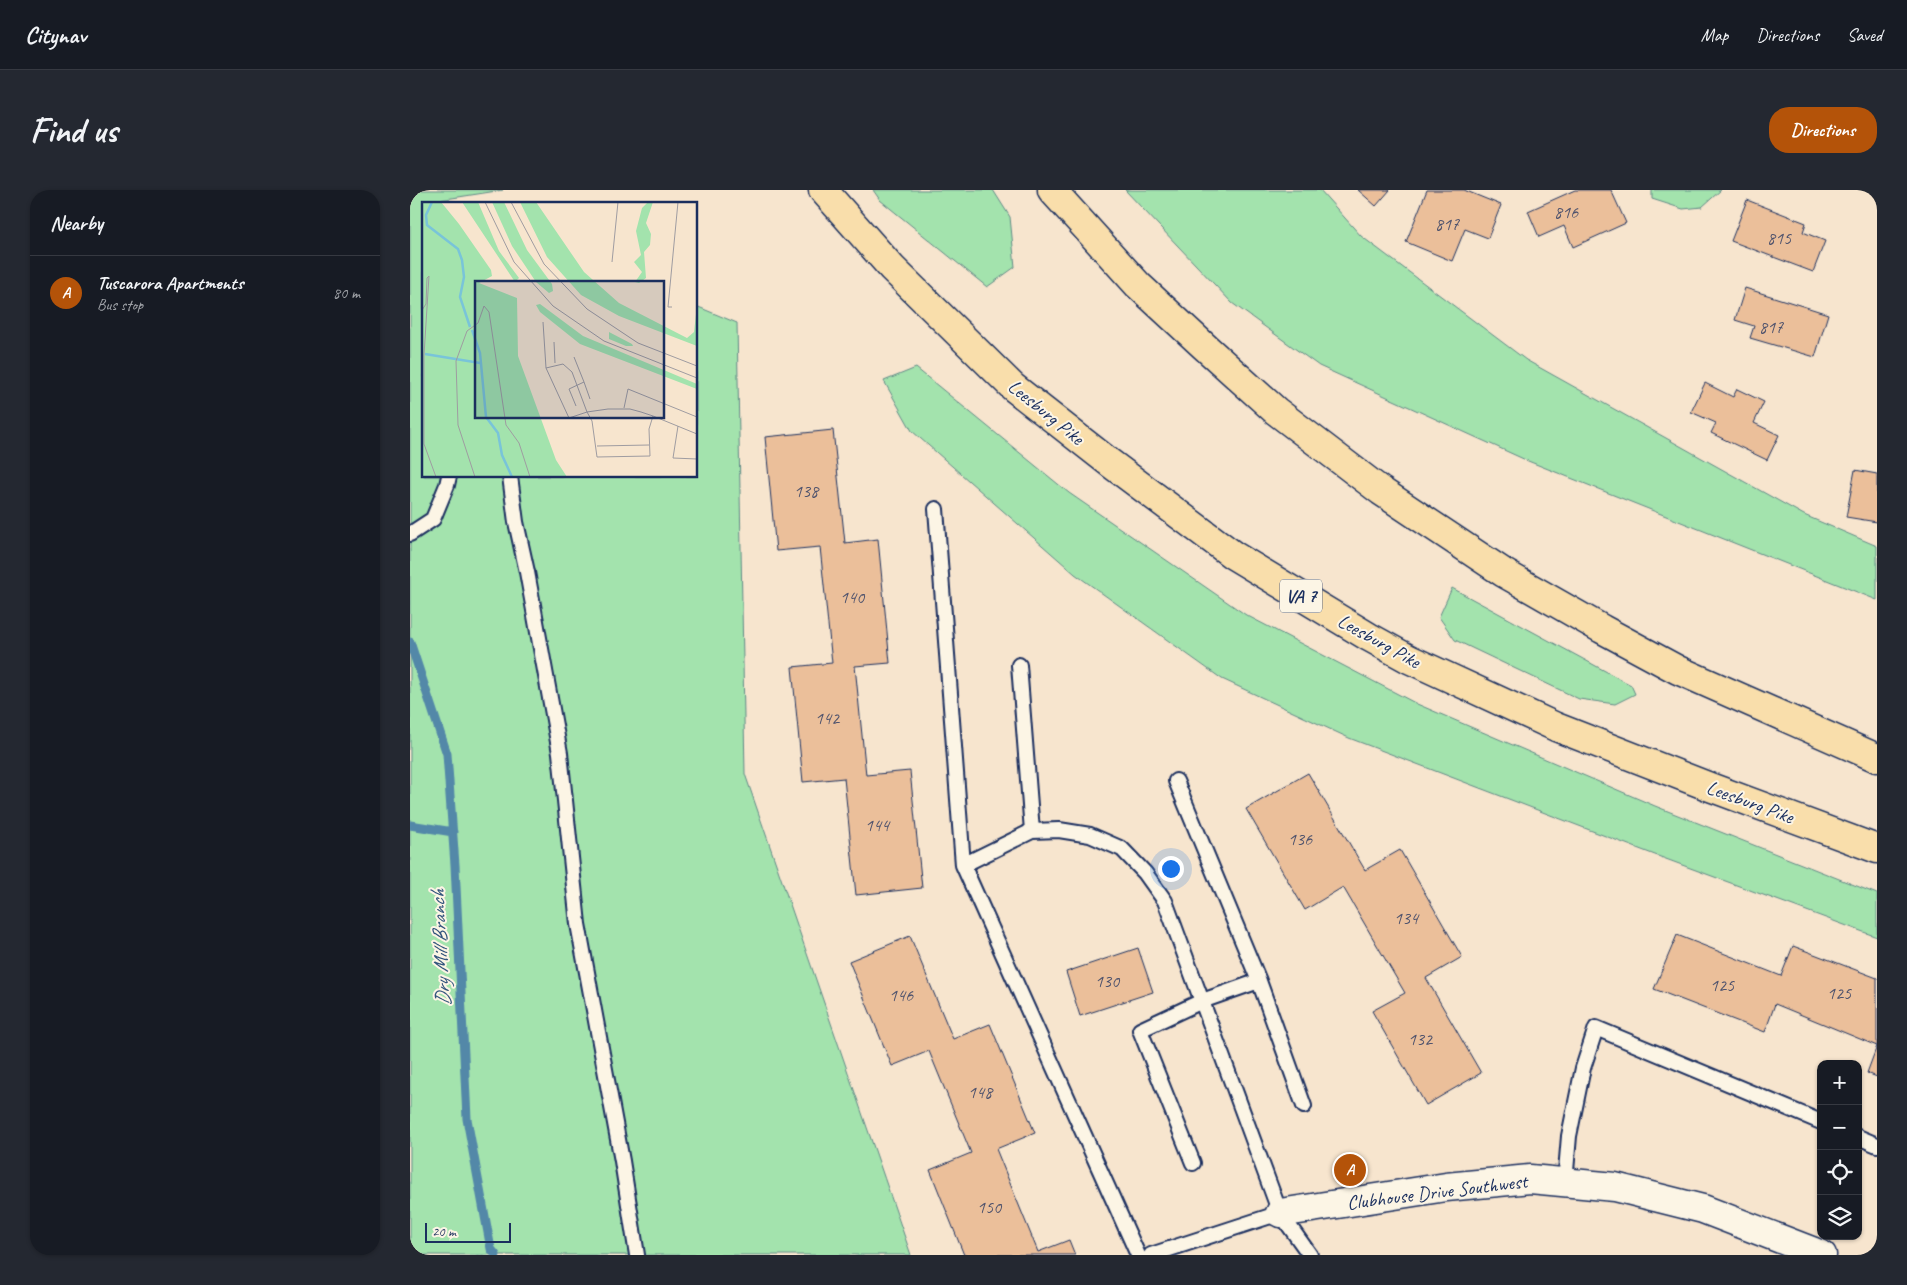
<!DOCTYPE html>
<meta charset="utf-8">
<style>
body{margin:0;font-family:Caveat,sans-serif;background:#242831;color:#f1f3f6}
.controls{position:absolute;right:15px;bottom:15px;display:grid;overflow:hidden;border-radius:10px;box-shadow:0 1px 4px #0004}
.controls button{width:45px;height:45px;display:grid;place-items:center;padding:0;border:0;border-bottom:1px solid #363941;background:#171b24;color:#f1f3f6;font:25px sans-serif}
.scale{position:absolute;left:15px;bottom:12px;width:86px;box-sizing:border-box;padding-left:5px;border:2px solid #1b2f5e;border-top:0;font-size:14px;line-height:18px;white-space:nowrap;color:#1b2f5e;-webkit-text-stroke:4px #fcf5e5;paint-order:stroke}
.you{position:absolute;left:760px;top:678px;width:18px;height:18px;margin:-12px;border:4px solid #fff;border-radius:50%;background:#1a73e8;box-shadow:0 0 0 8px #1a73e833}
.badge{display:grid;place-items:center;width:32px;height:32px;border-radius:50%;background:#b45309;color:#fff;font-size:16px;font-weight:700}
.pin{position:absolute;translate:-50% -50%;border:2px solid #fff;box-shadow:0 1px 5px #0006}
.list{margin:0;padding:0;list-style:none}
h2{display:flex;justify-content:space-between;align-items:center;height:65px;margin:0;padding:0 20px;font-size:21px}
h2 small{font-size:16px;font-weight:400;color:#9ea1a6}
.list li{display:grid;grid-template-columns:32px 1fr auto;gap:15px;align-items:center;box-sizing:border-box;height:75px;padding:0 20px;border-top:1px solid #363941}
.list b{display:block;font-size:19px;white-space:nowrap}
.list p{margin:0;font-size:16px;white-space:nowrap;color:#9ea1a6}
.list em{font-size:16px;font-style:normal;color:#9ea1a6}
.icon{flex:none;width:28px;height:28px;fill:none;stroke:currentColor;stroke-width:2;stroke-linecap:round;stroke-linejoin:round}
.map{position:relative;flex:none;width:1467px;height:1065px;overflow:hidden;border-radius:20px}
header{display:flex;align-items:center;gap:30px;box-sizing:border-box;height:70px;padding:0 25px;background:#171b24;border-bottom:1px solid #363941}
header strong{font-size:24px}
nav{display:flex;gap:28px;margin-inline-start:auto;font-size:18px}
.intro{display:flex;align-items:center;justify-content:space-between;box-sizing:border-box;height:120px;padding:0 30px}
h1{margin:0;font-size:35px}
.button{padding:12px 22px;border-radius:20px;background:#b45309;color:#fff;font-size:18px;font-weight:700}
main{display:flex;gap:30px;padding:0 30px}
aside{flex:1;background:#171b24;border-radius:20px;box-shadow:0 1px 4px #0004}
.map>svg:first-child{display:block}
.green{fill:#a3e3ad;stroke:#5f8986}
.lines{fill:none;stroke-linecap:round;stroke-linejoin:round}
.stream{stroke:#5388a8;stroke-width:9}
.building{fill:#ebbf9a;stroke:#1b2f5e}
.service-casing{stroke:#1b2f5e;stroke-width:18}
.minor-casing{stroke:#1b2f5e;stroke-width:31}
.motorway-casing{stroke:#1b2f5e;stroke-width:31}
.service{stroke:#fcf5e5;stroke-width:14}
.minor{stroke:#fcf5e5;stroke-width:28}
.motorway{stroke:#f9deab;stroke-width:28}
.labels{text-anchor:middle;dominant-baseline:central;stroke-width:4;stroke-linejoin:round;paint-order:stroke}
.number-label{font-size:18px;fill:#4f536d}
.shield{fill:#fcf5e5;stroke:#5e6a86;stroke-width:1}
.shield-label{font-size:19px;font-weight:bold;fill:#1b2f5e}
.street-label{font-size:20px;fill:#1b2f5e;stroke:#fcf5e5}
.water-label{font-size:21px;font-style:italic;fill:#32547d;stroke:#fcf5e5}
.inset-river{fill:none;stroke:#79c4d9;stroke-width:2.5}
.inset-road{fill:none;stroke:#9f9ca1;stroke-width:1}
.view{fill:#1b2f5e;fill-opacity:0.15;stroke:#1b2f5e;stroke-width:2.5}
.inset-edge{fill:none;stroke:#1b2f5e;stroke-width:2.5}
</style>
<header>
<strong>Citynav</strong>
<nav><a>Map</a><a>Directions</a><a>Saved</a></nav>
</header>
<div class="intro"><h1>Find us</h1><a class="button">Directions</a></div>
<main>
<aside>
<h2>Nearby<small></small></h2>
<ul class="list">
<li><span class="badge">A</span><div><b>Tuscarora Apartments</b><p>Bus stop</p></div><em>80 m</em></li>
</ul>
</aside>
<div class="map">
<svg width="1467" height="1065" viewBox="0 0 1467 1065">
<rect width="100%" height="100%" fill="#f7e5ce"/>
<filter id="ink" filterUnits="userSpaceOnUse"><feTurbulence type="fractalNoise" baseFrequency=".02" numOctaves="2"/><feDisplacementMap in="SourceGraphic" scale="10" xChannelSelector="R" yChannelSelector="G"/><feConvolveMatrix kernelMatrix="1 2 1 2 8 2 1 2 1" color-interpolation-filters="sRGB"/></filter>
<g filter="url(#ink)">
<!-- green -->
<path class="green" d="M0,0H93L23,11L28,14H14V286H286V116L327,133L335,584L501,1065H0Z
M463,0H583L600,27L605,77L577,97L470,10Z
M715,0H910L951,46L1116,170L1394,325L1467,356V410L1118,271L909,176L822,113Z
M1242,0H1311L1292,17L1273,19L1242,9Z
M506,178L659,303L836,425L1007,514L1245,616L1467,704V747L1245,665L939,548L812,489L665,384L502,241L474,191Z
M1042,398L1221,495L1225,504L1205,514L1169,509L1045,450L1029,427Z"/>
<g class="lines">
<!-- stream -->
<path class="stream" d="M0,452L37,564L45,675L57,929L81,1059L86,1065
M0,635L43,642"/>
</g>
<!-- building -->
<path class="building" d="M948,0H980L966,16Z
M1017,0H1054L1091,15L1078,48L1055,39L1042,71L996,52Z
M1165,0H1201L1216,33L1163,57L1154,36L1129,47L1118,21Z
M1337,10L1396,33L1393,42L1415,51L1403,82L1321,51Z
M1335,98L1418,124L1405,167L1340,148L1344,136L1325,130Z
M1295,193L1323,207L1327,199L1354,212L1344,233L1369,245L1357,270L1301,243L1306,233L1281,222Z
M423,240L435,353L468,349L480,473L445,476L456,585L500,581L512,698L446,705L434,588L393,592L382,477L422,473L410,357L366,361L355,247Z
M1445,280L1467,284V332L1436,327Z
M898,583L955,680L990,660L1052,767L1016,788L1071,883L1016,915L962,821L995,803L933,697L895,720L836,619Z
M1267,745L1371,786L1383,756L1467,788V887L1457,883L1467,856L1365,814L1355,842L1244,799Z
M500,746L543,849L580,834L625,943L586,959L628,1062L659,1050L665,1065H554L520,980L561,963L519,861L482,876L439,771Z
M728,758L743,802L670,826L656,782Z"/>
<g class="lines">
<defs>
<path id="service" d="M100,286L106,332L117,382L150,563L168,734L212,971L227,1065
M526,319L553,675
M0,344L23,329L37,295L39,286
M609,475L622,641
M766,591L849,791L792,811L730,840L783,973
M849,791L894,916
M1448,947L1467,955
M1155,993L1159,946L1173,878L1186,838L1411,932
M728,1065L553,675L622,641L649,640L680,645L712,659L735,683L755,711L870,1023L900,1065
M741,1065L870,1023"/>
<path id="minor" d="M870,1023L1036,997L1120,989L1205,997L1293,1019L1412,1065"/>
<path id="motorway" d="M413,0L482,78L603,197L700,273L823,365L959,447L999,469L1146,537L1300,597L1467,659
M642,0L728,95L794,156L866,221L971,301L1094,383L1192,439L1268,480L1467,568"/>
</defs>
<!-- service casing -->
<use href="#service" class="service-casing"/>
<!-- minor casing -->
<use href="#minor" class="minor-casing"/>
<!-- motorway casing -->
<use href="#motorway" class="motorway-casing"/>
<!-- service -->
<use href="#service" class="service"/>
<!-- minor -->
<use href="#minor" class="minor"/>
<!-- motorway -->
<use href="#motorway" class="motorway"/>
</g>
</g>
<g class="labels">
<!-- number labels -->
<g class="number-label">
<text x="1156" y="22">816</text>
<text x="1037" y="34">817</text>
<text x="1369" y="48">815</text>
<text x="1361" y="137">817</text>
<text x="396" y="301">138</text>
<text x="442" y="407">140</text>
<text x="417" y="528">142</text>
<text x="467" y="635">144</text>
<text x="890" y="649">136</text>
<text x="996" y="728">134</text>
<text x="697" y="791">130</text>
<text x="1312" y="795">125</text>
<text x="1429" y="803">125</text>
<text x="491" y="805">146</text>
<text x="1010" y="849">132</text>
<text x="570" y="902">148</text>
<text x="579" y="1017">150</text>
</g>
<!-- shield labels -->
<rect class="shield" x="870" y="389.5" width="42" height="33" rx="4"/>
<g class="shield-label">
<text x="891" y="406">VA 7</text>
</g>
<!-- street labels -->
<g class="street-label">
<text transform="translate(636 222) rotate(39)">Leesburg Pike</text>
<text transform="translate(969 451) rotate(29)">Leesburg Pike</text>
<text transform="translate(1340 612) rotate(20)">Leesburg Pike</text>
<text transform="translate(1027 1002) rotate(-7)">Clubhouse Drive Southwest</text>
</g>
<!-- water labels -->
<g class="water-label">
<text transform="translate(30 758) rotate(-93)">Dry Mill Branch</text>
</g>
</g>
<!-- overview -->
<g transform="translate(12 12)">
<rect width="275" height="275" fill="#f7e5ce"/>
<path d="M0,0H19L37,22L69,68L70,74L57,81L95,96L96,154L134,258L145,275H0ZM40,0H56L77,49L97,76L93,80ZM70,0H82L105,48L130,82L131,89L127,91L114,80L90,44ZM98,0H114L162,70L197,101L265,136L272,130L275,103V144L197,114L159,93L125,55ZM226,0H231L224,21L229,32L228,43L222,50L224,76L217,81L213,80L220,70L212,60L219,53L214,29L220,6ZM118,102L161,134L275,182V187L158,142L118,110L114,103ZM187,130L210,142L211,144H204L187,137Z" fill="#a3e3ad"/>
<path class="inset-river" d="M10,0L4,13L5,23L36,47L40,58L42,75L38,95L48,125M50,128L58,151L64,215L76,231L80,253L90,275M3,152L58,161"/>
<path class="inset-road" d="M63,0L92,60L131,104L182,139L275,176M89,0L122,62L165,107L216,141L275,164M190,60L196,0M250,105H246L256,0M0,108L4,102L5,76L7,74L2,153V242L14,275M121,120L124,166M132,140L133,161M152,155L162,180L147,187L154,204M162,180L168,197M202,206L206,187L275,215M231,214L227,227L228,254L175,255L170,219L165,210L150,170L141,162L124,166L147,216L165,210L186,207H208L219,210L231,214L275,232M256,224L251,256L275,257M175,244L227,243M53,275L36,223L34,159L45,129L56,121L62,104L67,110L84,223L97,241L108,275"/>
<path class="view" d="M53,79H242V216H53Z"/>
<rect width="275" height="275" class="inset-edge"/>
</g>
</svg>
<div class="controls">
<button>+</button>
<button>−</button>
<button><svg class="icon" aria-label="locate" viewBox="0 0 24 24"><circle cx="12" cy="12" r="6"/><path d="M12 2v4M12 18v4M2 12h4M18 12h4"/></svg></button>
<button><svg class="icon" aria-label="layers" viewBox="0 0 24 24"><path d="M12 4l9 5-9 5-9-5zM3 14l9 5 9-5"/></svg></button>
</div>
<div class="scale">20 m</div>
<div class="you"></div>
<div class="pin badge" style="left:940px;top:980px">A</div>
</div>
</main>
